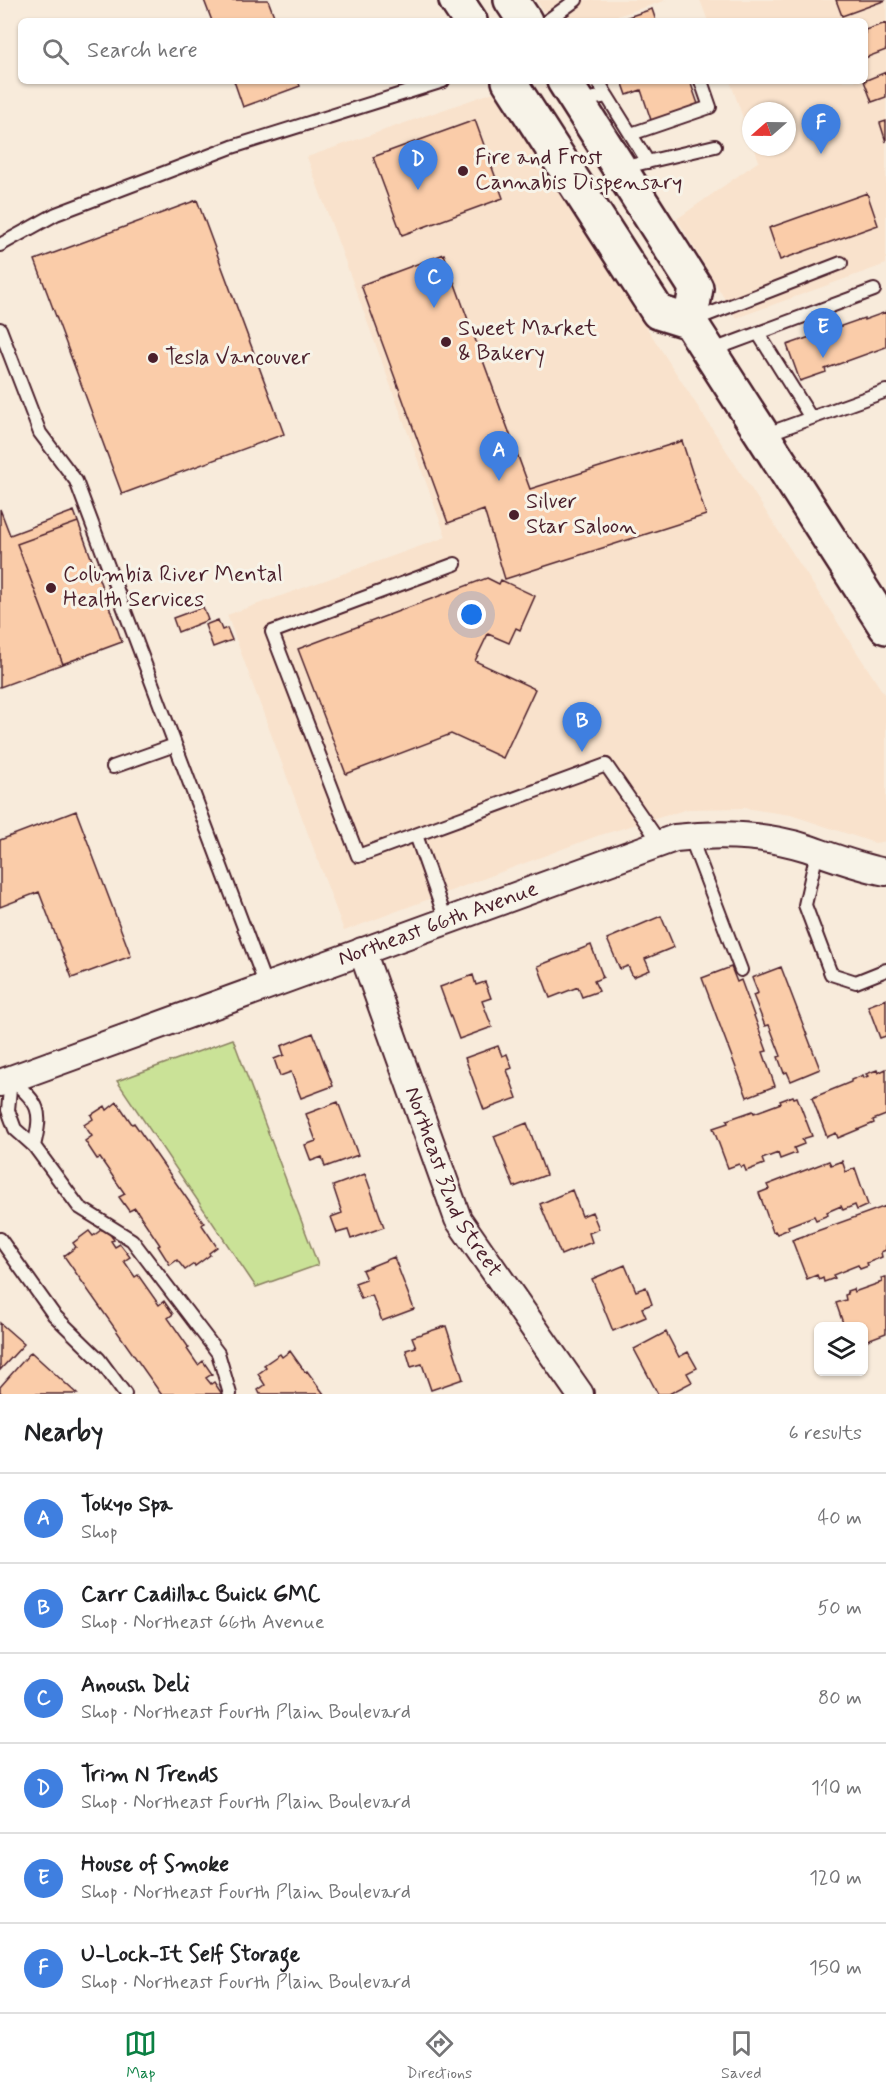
<!DOCTYPE html>
<meta charset="utf-8">
<style>
body{margin:0;font-family:Mynerve,sans-serif;background:#f2f2f2;color:#202124}
.controls{position:absolute;right:18px;bottom:18px;display:grid;overflow:hidden;border-radius:9px;box-shadow:0 2px 4px #0004}
.controls button{width:54px;height:54px;display:grid;place-items:center;padding:0;border:0;border-bottom:2px solid #e0e0e0;background:#fff;color:#202124;font:30px sans-serif}
.compass{position:absolute;left:742px;top:102px;width:54px;height:54px;border-radius:50%;background:#fff;box-shadow:0 2px 4px #0004;rotate:250deg}
.you{position:absolute;left:472px;top:615px;width:21px;height:21px;margin:-15px;border:4px solid #fff;border-radius:50%;background:#1a73e8;box-shadow:0 0 0 9px #1a73e833}
.badge{display:grid;place-items:center;width:39px;height:39px;border-radius:50%;background:#0b8043;color:#fff;font-size:20px;font-weight:700}
.pin{position:absolute;translate:-50% -50px;filter:drop-shadow(0 2px 3px #0008)}
.pin::after{content:'';position:absolute;top:32px;width:21px;height:18px;background:inherit;clip-path:polygon(0 0,100% 0,50% 100%)}
.list{margin:0;padding:0;list-style:none}
h2{display:flex;justify-content:space-between;align-items:center;height:78px;margin:0;padding:0 24px;font-size:26px}
h2 small{font-size:20px;font-weight:400;color:#757577}
.list li{display:grid;grid-template-columns:39px 1fr auto;gap:18px;align-items:center;box-sizing:border-box;height:90px;padding:0 24px;border-top:2px solid #e0e0e0}
.list b{display:block;font-size:22px;white-space:nowrap}
.list p{margin:0;font-size:20px;white-space:nowrap;color:#757577}
.list em{font-size:20px;font-style:normal;color:#757577}
.icon{flex:none;width:33px;height:33px;fill:none;stroke:currentColor;stroke-width:2;stroke-linecap:round;stroke-linejoin:round}
.map{position:relative;flex:none;width:886px;height:1394px;overflow:hidden}
.search{position:absolute;background:#fff;box-shadow:0 2px 4px #0004;left:18px;right:18px;top:18px;height:66px;display:flex;align-items:center;gap:15px;box-sizing:border-box;padding:0 21px;border-radius:9px;color:#757577;font-size:22px}
.sheet{height:618px;background:#fff}
nav{display:flex;justify-content:space-around;align-items:center;box-sizing:border-box;height:84px;border-top:2px solid #e0e0e0;background:#fff;font-size:16px;color:#757577}
nav a{display:grid;justify-items:center;gap:3px}
nav .on{color:#0b8043}
.map>svg:first-child{display:block}
.built{fill:#f9e2cc}
.green{fill:#cae297;stroke:#8a8061;stroke-width:1.5}
.building{fill:#facca9;stroke:#4a1f2b;stroke-width:1.5}
.lines{fill:none;stroke-linecap:round;stroke-linejoin:round}
.lane-casing{stroke:#4a1f2b;stroke-width:16}
.street-casing{stroke:#4a1f2b;stroke-width:30}
.secondary-casing{stroke:#4a1f2b;stroke-width:38}
.lane{stroke:#f7f3e8;stroke-width:12}
.street{stroke:#f7f3e8;stroke-width:26}
.secondary{stroke:#f7f3e8;stroke-width:33}
.poi-dot{fill:#4a1f2b;stroke:#f7f3e8;stroke-width:2}
.labels{text-anchor:middle;dominant-baseline:central;stroke-width:6;stroke-linejoin:round;paint-order:stroke}
.poi-label{font-size:22px;fill:#4a1f2b;stroke:#f7f3e8;text-anchor:start}
.street-label{font-size:22px;fill:#4a1f2b;stroke:#f7f3e8}
</style>
<div class="map">
<svg width="886" height="1394" viewBox="0 0 886 1394">
<rect width="100%" height="100%" fill="#f8ebdb"/>
<filter id="ink" filterUnits="userSpaceOnUse"><feTurbulence type="fractalNoise" baseFrequency=".0167" numOctaves="2"/><feDisplacementMap in="SourceGraphic" scale="12" xChannelSelector="R" yChannelSelector="G"/><feConvolveMatrix kernelMatrix="1 2 1 2 8 2 1 2 1" color-interpolation-filters="sRGB"/></filter>
<g filter="url(#ink)">
<!-- built -->
<path class="built" d="M536,0H667L601,21H550Z
M700,0H886V264L736,318L677,219L759,161L754,147H787V111H751V140L730,81H865V21H708Z
M494,92L886,697V841L875,843L791,815L744,808L688,809L597,836L344,931L227,615L446,537L307,157Z"/>
<!-- green -->
<path class="green" d="M233,1039L318,1265L256,1287L117,1081Z"/>
<!-- building -->
<path class="building" d="M204,0H268L276,21H212Z
M836,0H886L842,16Z
M652,9L656,21H616Z
M886,23V50L865,58V30Z
M886,72V97L872,102L864,81Z
M234,81H298L300,86L243,107Z
M622,81H690L699,107L652,123L641,90L627,95Z
M475,120L503,198L402,235L373,157Z
M886,121V142L880,123Z
M867,193L878,225L780,260L769,228Z
M197,200L284,434L122,494L35,260Z
M444,254L530,489L682,441L706,515L505,579L484,510L448,523L361,285Z
M886,312V347L825,369L826,372L800,381L787,345L864,318V320Z
M0,509L10,535L74,511L122,642L0,687Z
M78,522L122,642L63,664L17,544Z
M487,578L499,584L501,580L535,596L520,630L516,628L509,643L488,634L475,661L535,689L503,758L451,734L346,774L298,649Z
M203,607L208,620L178,632L173,618Z
M218,620L222,630L227,628L232,640L213,647L205,625Z
M76,811L131,956L72,978L39,892L0,907V840Z
M661,916L674,947L645,959L650,970L633,977L628,966L620,969L607,939Z
M591,945L603,977L594,981L599,991L582,997L578,987L550,998L538,966Z
M731,967L737,982L741,980L767,1051L763,1052L775,1086L747,1097L702,978Z
M781,967L820,1069L791,1081L787,1072L784,1073L778,1057L781,1056L769,1025L765,1026L753,995L758,993L752,978Z
M473,975L476,985L485,982L491,998L482,1001L492,1027L459,1039L440,987Z
M886,999V1036L880,1038L868,1006Z
M313,1033L333,1086L301,1098L291,1072L280,1076L274,1059L284,1055L281,1046Z
M498,1046L502,1056L507,1054L512,1068L507,1070L517,1098L484,1110L465,1058Z
M886,1069V1115L873,1120L874,1123L838,1138L836,1133L827,1137L812,1098L851,1082V1080L863,1075L864,1078L868,1076L866,1074L877,1070L878,1073Z
M793,1096L794,1098L797,1097L812,1136L802,1139L804,1144L794,1148L796,1153L780,1159L778,1153L762,1159L764,1164L746,1171L744,1166L741,1167L739,1164L728,1168L713,1128L728,1123L727,1120L753,1111L754,1113L781,1103L780,1101Z
M117,1102L132,1124L134,1123L204,1223L202,1225L217,1247L209,1253L210,1255L195,1266L194,1264L185,1270L177,1260L170,1265L158,1246L160,1245L135,1208L129,1211L119,1197L125,1194L100,1158L97,1159L85,1141L92,1136L84,1125L93,1119L91,1115L105,1106L107,1110Z
M338,1102L358,1155L325,1167L322,1157L311,1161L305,1145L316,1141L306,1114Z
M527,1123L546,1175L514,1187L494,1136Z
M829,1161L831,1165L842,1161L846,1172L855,1168L868,1205L857,1210L855,1205L843,1210L841,1206L827,1212L828,1215L816,1220L814,1216L788,1226L789,1229L777,1234L775,1231L773,1232L759,1193L769,1189L767,1185Z
M365,1174L384,1227L351,1239L348,1230L337,1233L331,1217L342,1213L333,1186Z
M572,1190L582,1216L592,1212L599,1229L589,1233L592,1242L561,1255L540,1204Z
M886,1206V1250L881,1252L882,1257L867,1263L868,1266L860,1269L858,1265L833,1275L835,1278L824,1282L823,1278L819,1280L817,1275L807,1279L792,1240Z
M105,1227L114,1240L111,1241L115,1247L120,1244L130,1257L124,1261L135,1277L138,1275L159,1305L164,1301L173,1314L168,1318L189,1348L187,1349L198,1365L203,1361L212,1374L206,1378L211,1384L214,1382L222,1394H161L64,1256L76,1247L73,1243L89,1231L93,1236Z
M394,1257L414,1309L382,1321L372,1295L361,1299L355,1283L366,1279L362,1270Z
M625,1265L636,1291L646,1287L652,1304L642,1308L646,1317L613,1331L592,1279Z
M886,1277V1333L865,1341L864,1326H844L836,1303L846,1300L845,1295L848,1294L847,1291L853,1289L854,1292L882,1282L881,1278Z
M0,1323L24,1344L0,1370Z
M446,1326L463,1379L431,1390L422,1364L411,1367L406,1350L416,1347L412,1337Z
M666,1332L679,1357L688,1352L697,1368L687,1373L692,1382L669,1394H658L634,1349Z
M290,1351L305,1372L307,1371L324,1394H260L258,1390L265,1385L258,1374L266,1368L264,1365L280,1354L282,1357Z
M31,1352L77,1394H3L0,1392V1387Z"/>
<g class="lines">
<defs>
<path id="lane" d="M547,21L576,0
M598,81L607,96
M578,101L607,96L648,162
M631,134L710,107L701,81
M621,168L715,146
M0,245L56,214L232,147L443,81
M694,320L841,263
M0,329L40,433L76,481L266,986
M758,333L811,418
M710,351L874,290
M764,435L886,391
M455,564L272,632L358,856L606,765L660,843
M113,767L175,745
M416,835L446,920
M690,836L741,970
M817,852L805,905L831,974L856,982L886,970
M11,1079L8,1110L15,1129L34,1146L79,1207L132,1240L218,1353L230,1394
M11,1079C39,1105 43,1108 34,1146
M0,1239L54,1315L99,1359L125,1394"/>
<g id="street">
<path id="s1" d="M362,951L458,1219L580,1394"/>
<path id="s2" d="M0,1083L675,838C719,833 764,834 807,848C833,857 859,867 886,872"/>
</g>
<path id="secondary" d="M456,0L470,21
M511,0L525,21
M509,81L658,312L690,322L886,627
M564,81L696,288L690,322"/>
</defs>
<!-- lane casing -->
<use href="#lane" class="lane-casing"/>
<!-- street casing -->
<use href="#street" class="street-casing"/>
<!-- secondary casing -->
<use href="#secondary" class="secondary-casing"/>
<!-- lane -->
<use href="#lane" class="lane"/>
<!-- street -->
<use href="#street" class="street"/>
<!-- secondary -->
<use href="#secondary" class="secondary"/>
</g>
</g>
<!-- markers -->
<g class="poi-dot">
<circle cx="463" cy="171" r="6"/>
<circle cx="446" cy="342" r="6"/>
<circle cx="153" cy="358" r="6"/>
<circle cx="514" cy="515" r="6"/>
<circle cx="51" cy="588" r="6"/>
</g>
<g class="labels">
<!-- poi labels -->
<g class="poi-label">
<text x="475" y="158">Fire and Frost<tspan x="475" dy="25">Cannabis Dispensary</tspan></text>
<text x="458" y="329">Sweet Market<tspan x="458" dy="25">&amp; Bakery</tspan></text>
<text x="165" y="358">Tesla Vancouver</text>
<text x="526" y="502">Silver<tspan x="526" dy="25">Star Saloon</tspan></text>
<text x="63" y="575">Columbia River Mental<tspan x="63" dy="25">Health Services</tspan></text>
</g>
<!-- street labels -->
<g class="street-label">
<text stroke="none"><textPath href="#s2" startOffset="466">Northeast 66th Avenue</textPath></text>
<text stroke="none"><textPath href="#s1" startOffset="249">Northeast 32nd Street</textPath></text>
</g>
</g>
</svg>
<div class="controls">
<button><svg class="icon" aria-label="layers" viewBox="0 0 24 24"><path d="M12 4l9 5-9 5-9-5zM3 14l9 5 9-5"/></svg></button>
</div>
<svg class="compass" viewBox="-18 -18 36 36"><path d="M0-13l5 13h-10z" fill="#e53935"/><path d="M0 13l5-13h-10z" fill="#757577"/></svg>
<div class="you"></div>
<div class="pin badge" style="left:499px;top:481px;background:#3f7fe0">A</div>
<div class="pin badge" style="left:582px;top:752px;background:#3f7fe0">B</div>
<div class="pin badge" style="left:434px;top:308px;background:#3f7fe0">C</div>
<div class="pin badge" style="left:418px;top:190px;background:#3f7fe0">D</div>
<div class="pin badge" style="left:823px;top:358px;background:#3f7fe0">E</div>
<div class="pin badge" style="left:821px;top:154px;background:#3f7fe0">F</div>
<div class="search"><svg class="icon" aria-label="search" viewBox="0 0 24 24"><circle cx="10" cy="10" r="6"/><path d="M15 15l6 6"/></svg>Search here</div>
</div>
<section class="sheet">
<h2>Nearby<small>6 results</small></h2>
<ul class="list">
<li><span class="badge" style="background:#3f7fe0">A</span><div><b>Tokyo Spa</b><p>Shop</p></div><em>40 m</em></li>
<li><span class="badge" style="background:#3f7fe0">B</span><div><b>Carr Cadillac Buick GMC</b><p>Shop · Northeast 66th Avenue</p></div><em>50 m</em></li>
<li><span class="badge" style="background:#3f7fe0">C</span><div><b>Anoush Deli</b><p>Shop · Northeast Fourth Plain Boulevard</p></div><em>80 m</em></li>
<li><span class="badge" style="background:#3f7fe0">D</span><div><b>Trim N Trends</b><p>Shop · Northeast Fourth Plain Boulevard</p></div><em>110 m</em></li>
<li><span class="badge" style="background:#3f7fe0">E</span><div><b>House of Smoke</b><p>Shop · Northeast Fourth Plain Boulevard</p></div><em>120 m</em></li>
<li><span class="badge" style="background:#3f7fe0">F</span><div><b>U-Lock-It Self Storage</b><p>Shop · Northeast Fourth Plain Boulevard</p></div><em>150 m</em></li>
</ul>
</section>
<nav>
<a class="on"><svg class="icon" aria-label="map" viewBox="0 0 24 24"><path d="M3 6l6-2 6 2 6-2v14l-6 2-6-2-6 2zM9 4v14M15 6v14"/></svg>Map</a>
<a><svg class="icon" aria-label="directions" viewBox="0 0 24 24"><path d="M12 3l9 9-9 9-9-9zM9 14v-3h6M13 9l2 2-2 2"/></svg>Directions</a>
<a><svg class="icon" aria-label="saved" viewBox="0 0 24 24"><path d="M7 4h10v16l-5-4-5 4z"/></svg>Saved</a>
</nav>
